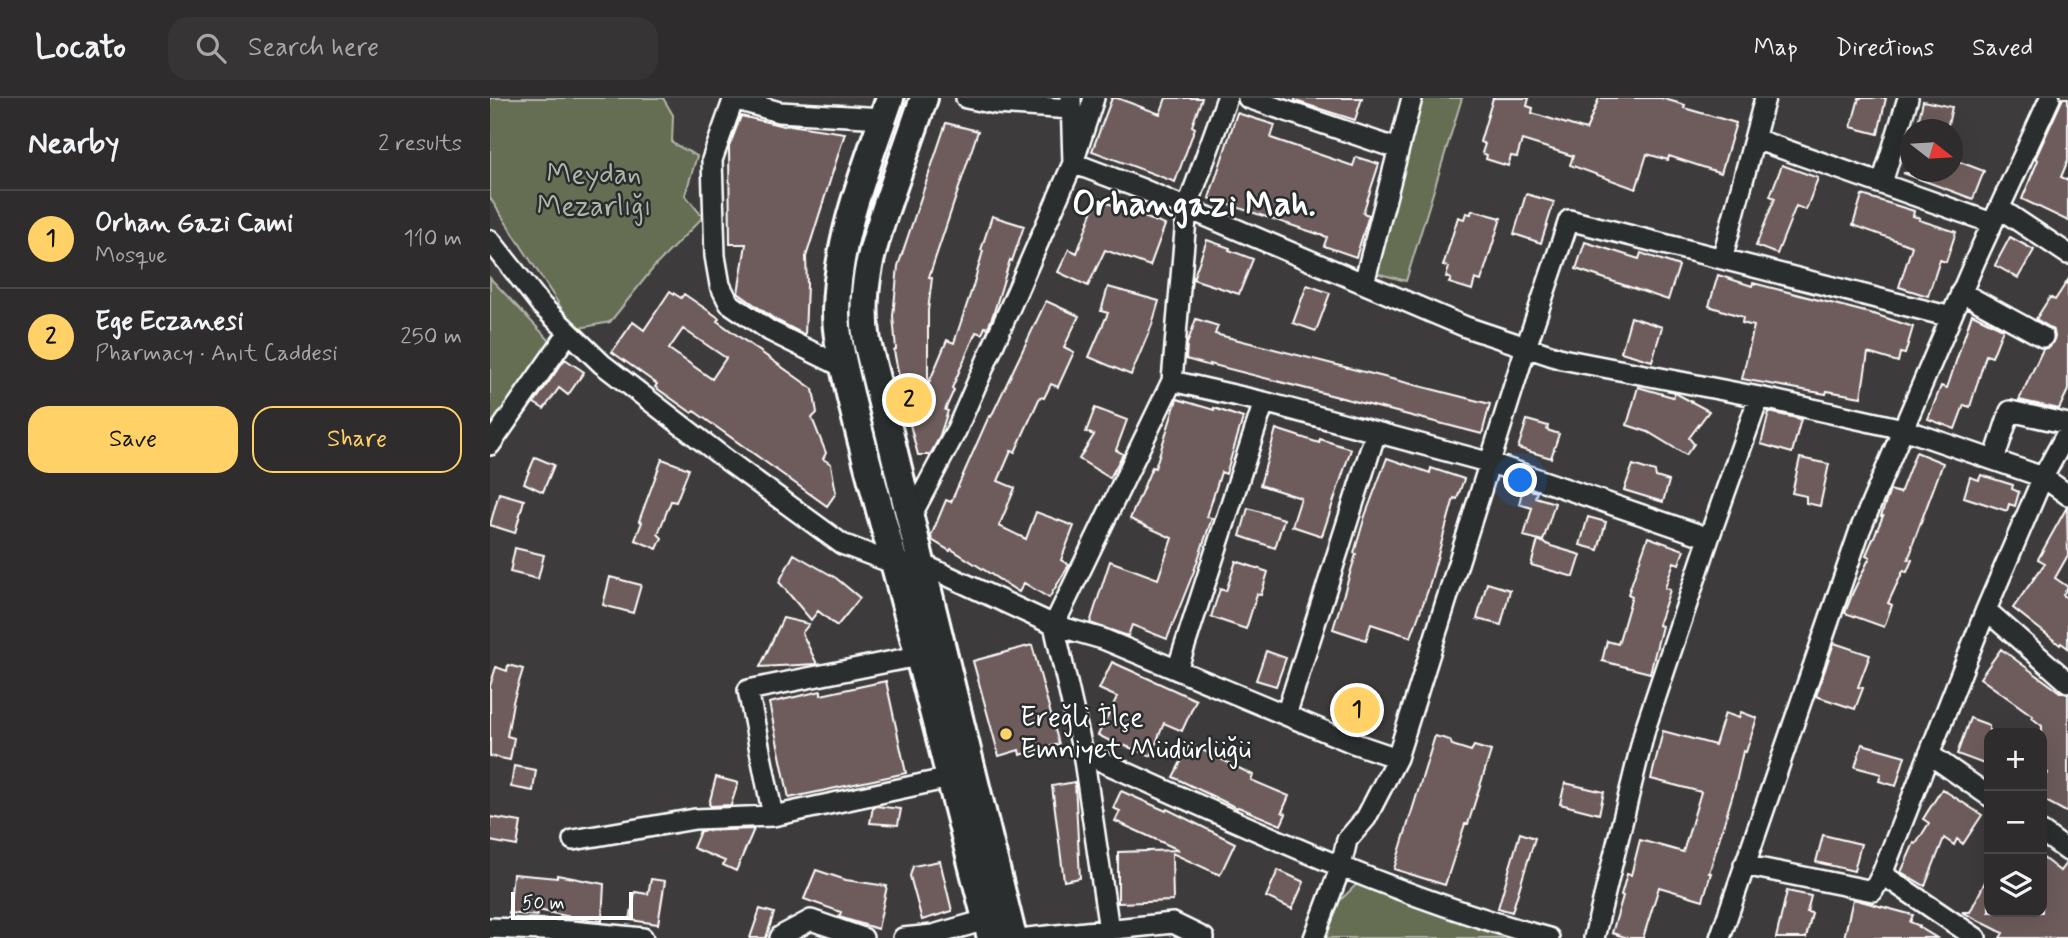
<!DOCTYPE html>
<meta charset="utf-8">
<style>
body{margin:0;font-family:Mynerve,sans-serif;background:#363435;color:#f1f3f6}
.controls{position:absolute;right:21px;bottom:21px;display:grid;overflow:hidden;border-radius:14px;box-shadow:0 7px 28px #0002}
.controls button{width:63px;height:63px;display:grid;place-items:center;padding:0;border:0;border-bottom:2px solid #494849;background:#2e2c2d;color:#f1f3f6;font:35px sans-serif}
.compass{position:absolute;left:1410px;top:21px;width:63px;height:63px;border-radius:50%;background:#2e2c2d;box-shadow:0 7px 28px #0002;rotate:107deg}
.scale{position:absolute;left:21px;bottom:18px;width:122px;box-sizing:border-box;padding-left:7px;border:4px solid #fff;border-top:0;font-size:19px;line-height:24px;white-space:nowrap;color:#fff;-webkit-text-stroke:5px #2a2d2e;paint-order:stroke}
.you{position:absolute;left:1031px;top:383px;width:24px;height:24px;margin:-18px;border:5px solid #fff;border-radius:50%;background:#1a73e8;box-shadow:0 0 0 10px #1a73e833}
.badge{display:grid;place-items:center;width:46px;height:46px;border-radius:50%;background:#ffd166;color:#111;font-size:23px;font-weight:700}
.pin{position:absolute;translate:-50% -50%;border:4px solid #fff;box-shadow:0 2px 7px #0006}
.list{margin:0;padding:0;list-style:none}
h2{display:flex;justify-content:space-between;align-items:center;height:91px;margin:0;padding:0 28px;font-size:30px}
h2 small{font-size:23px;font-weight:400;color:#a7a7aa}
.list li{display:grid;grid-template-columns:46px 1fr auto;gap:21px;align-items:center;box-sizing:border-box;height:98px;padding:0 28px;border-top:2px solid #494849}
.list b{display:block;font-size:26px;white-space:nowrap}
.list p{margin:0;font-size:23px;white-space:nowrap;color:#a7a7aa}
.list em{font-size:23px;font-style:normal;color:#a7a7aa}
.actions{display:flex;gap:14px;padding:21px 28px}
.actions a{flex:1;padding:16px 0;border:2px solid #ffd166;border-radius:21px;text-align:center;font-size:24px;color:#ffd166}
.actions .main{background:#ffd166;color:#111}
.icon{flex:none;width:38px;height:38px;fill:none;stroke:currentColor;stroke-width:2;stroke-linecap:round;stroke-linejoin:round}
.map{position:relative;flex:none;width:1578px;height:840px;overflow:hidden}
header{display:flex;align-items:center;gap:42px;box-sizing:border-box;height:98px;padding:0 35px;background:#2e2c2d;border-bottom:2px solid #494849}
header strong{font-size:33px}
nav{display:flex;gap:38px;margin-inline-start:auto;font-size:24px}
.search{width:490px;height:63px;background:#363435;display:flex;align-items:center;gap:18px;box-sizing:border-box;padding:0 24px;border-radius:21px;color:#a7a7aa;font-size:26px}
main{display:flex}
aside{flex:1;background:#2e2c2d}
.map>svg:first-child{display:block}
.green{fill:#656d53;stroke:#b2b6a9;stroke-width:2}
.building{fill:#6e5c5b;stroke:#fff;stroke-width:2;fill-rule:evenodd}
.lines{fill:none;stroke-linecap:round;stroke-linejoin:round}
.street-casing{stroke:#fff;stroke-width:24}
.secondary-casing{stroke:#fff;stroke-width:32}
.street{stroke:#2a2d2e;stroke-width:19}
.secondary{stroke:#2a2d2e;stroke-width:26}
.poi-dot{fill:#ffd166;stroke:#2a2d2e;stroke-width:2.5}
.labels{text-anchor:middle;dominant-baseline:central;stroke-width:5;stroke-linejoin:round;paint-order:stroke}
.park-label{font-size:28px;fill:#b2b6a9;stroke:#2a2d2e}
.poi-label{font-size:28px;fill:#fff;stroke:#2a2d2e;text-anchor:start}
.district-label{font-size:35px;font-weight:bold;fill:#fff;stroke:#2a2d2e}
</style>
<header>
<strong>Locato</strong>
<div class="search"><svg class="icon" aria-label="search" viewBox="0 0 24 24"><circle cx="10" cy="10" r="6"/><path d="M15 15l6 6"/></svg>Search here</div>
<nav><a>Map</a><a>Directions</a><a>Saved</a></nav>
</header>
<main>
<aside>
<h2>Nearby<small>2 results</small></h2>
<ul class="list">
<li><span class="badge">1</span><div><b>Orhan Gazi Cami</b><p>Mosque</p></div><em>110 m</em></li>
<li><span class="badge">2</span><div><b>Ege Eczanesi</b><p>Pharmacy · Anıt Caddesi</p></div><em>250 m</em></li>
</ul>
<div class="actions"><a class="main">Save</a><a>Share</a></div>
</aside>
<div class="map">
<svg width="1578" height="840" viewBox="0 0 1578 840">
<rect width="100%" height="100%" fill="#3e3b3c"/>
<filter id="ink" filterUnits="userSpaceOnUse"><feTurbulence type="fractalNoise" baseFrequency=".0143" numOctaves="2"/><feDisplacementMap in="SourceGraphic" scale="14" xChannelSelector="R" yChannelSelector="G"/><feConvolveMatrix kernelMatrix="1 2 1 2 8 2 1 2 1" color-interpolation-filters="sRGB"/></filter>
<g filter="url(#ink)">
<!-- green -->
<path class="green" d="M0,0H173L183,17L182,45L207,58L195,97L213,119L165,168L120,224L85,231L0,100Z
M931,0H972L916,183L886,175Z
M0,180L62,245L0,330Z
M867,786L1033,840H835L840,812Z"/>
<!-- building -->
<path class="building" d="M622,0H627L670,16L676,0H712L702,28L705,30L685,84L602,53Z
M805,0H872L865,22L805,3Z
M1003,0H1039L1037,8L1043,10L1042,15L1096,32L1109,0H1171L1195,7L1194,10L1246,25L1231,75L1179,58L1178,62L1157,56L1146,91L1080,67L1083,58L1032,42L1027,59L1021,58L1018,68L996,61L997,57L992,55L995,46L990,44Z
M1369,0H1396L1388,36L1361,29Z
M1573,0H1578V62L1571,79L1578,82V123L1532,101L1548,62L1545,61Z
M1433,3L1462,9L1457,31L1428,25Z
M747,15L785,27L781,40L863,68L866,59L889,66L873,115L879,117L866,159L834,148L837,139L719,100Z
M251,18L294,28L300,27L355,35L316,159L317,187L315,237L286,222L248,195L256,146H240L239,49Z
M456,25L488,33L439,179L442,180L438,213V287L457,242L464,245L483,188L493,153L491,152L502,118L534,128L522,163L520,162L504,214L498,230L495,229L492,236L486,234L462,290L464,292L455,312L458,313L449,340L440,357H428L414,304L404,253L406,251L403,218L408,168Z
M1462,61L1494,73L1483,101L1413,75L1462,74Z
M1292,67L1328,80L1316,112L1306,108L1287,156L1266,148L1285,100L1280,98Z
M1036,96L1064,104L1051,145L1024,136Z
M1372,97L1424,113L1423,118L1430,120L1429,122L1466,134L1456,164L1450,162L1438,198L1409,189L1422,148L1363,127Z
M607,101L675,127L660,168L615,152L598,188L568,174L579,151L587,155Z
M982,112L1011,120L991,183L985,181L982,192L959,185L961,181L956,179L959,169L953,168L968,119L974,121L976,115L981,116Z
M1520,139L1544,152L1528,180L1505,167Z
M717,142L740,150L739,152L763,161L749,196L703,181Z
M1095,144L1149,161L1151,155L1189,168L1178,202L1086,171Z
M1228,177L1262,188L1263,185L1387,217L1423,229L1415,256L1410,255L1408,264L1378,255L1371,299L1337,293L1336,296L1252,281L1264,228L1252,225L1253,219L1219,208Z
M1578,182V292L1569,311L1529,302L1553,251L1560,249L1565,239L1564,233L1559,229L1546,221L1560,199L1565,202Z
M817,187L840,195L826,233L803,225Z
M618,189L669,203L662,227L641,277L599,259L618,215L611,213Z
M180,193L191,200L194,196L229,220L227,223L323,291L327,315L322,320L336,355L333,361L341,366L346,395L337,408L204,313L202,315L165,289L167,286L122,254L143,224L154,232ZM193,231L236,260L222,281L179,251Z
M556,203L589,218L574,249L584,254L568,289L561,286L554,300L550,299L525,354L521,353L508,383L525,390L509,428L536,441L546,414L584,428L571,462L579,467L559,500L534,485L529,494L461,451L460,453L442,442L441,438L456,402L461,404L499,318L501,319Z
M1482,216L1513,231L1502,259L1496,257L1480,309L1474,307L1465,331L1438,321L1451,288L1457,290Z
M1141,219L1172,229L1162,263L1131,254Z
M706,221L728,228L725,236L1000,306L992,336L720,266V268L696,261L697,246Z
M75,261L94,274L78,297L69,290L54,311L44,305Z
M1148,289L1183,299L1185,295L1187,296L1219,313L1199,340L1204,346L1196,357L1158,334L1137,327Z
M687,301L724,312V310L753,320L736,376L731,374L717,419L722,420L704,473L677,541L642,527L638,538L600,525L620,463L668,481L682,440L640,421L662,369L665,370Z
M605,310L637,322L626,352L633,356L620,380L589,361L604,337L596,334Z
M1279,314L1311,321L1302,355L1271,346Z
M1037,322L1058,328L1057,332L1069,336L1061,360L1028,350Z
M786,331L829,345L830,341L861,351L832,438L802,428L811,400L770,387Z
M1426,354L1453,365L1422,448L1423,449L1418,461L1422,462L1417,474L1413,473L1398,505L1402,507L1394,529L1355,515L1363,494L1380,459L1376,457L1393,418H1391L1400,392L1410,395Z
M45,359L64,367L53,394L34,385Z
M897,360L940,375L941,370L974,381L967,401L964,400L938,492L921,539L881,526L876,542L843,531L866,456L864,455L875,418Z
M1310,360L1339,366L1330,408L1316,405V398L1302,395Z
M172,361L199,371L186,404L181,403L168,436L172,440L167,451L145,442L152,424L149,423Z
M1143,367L1165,374L1166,379L1179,383L1173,404L1134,392Z
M1491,377L1523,387L1522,391L1529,394L1525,408L1519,406L1517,413L1474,399L1480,379L1489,382Z
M1033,390L1047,394L1045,399L1065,405L1053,443L1034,438L1042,410L1029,406Z
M9,395L34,402L25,435L0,427Z
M1577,409L1578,457L1565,480L1578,489L1573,497L1578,501V550L1571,545L1570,547L1523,510L1555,465L1548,461Z
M758,410L794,421L785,450L750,438Z
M1098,419L1116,424L1108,452L1090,447Z
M1158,439L1194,452L1189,466L1184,464L1175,490L1180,492L1168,527L1172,528L1160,575L1112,563L1117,543L1128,546L1142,498L1138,496Z
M1048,442L1061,448L1091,457L1084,479L1041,467Z
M25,450L54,457L48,481L20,474Z
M304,456L346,480L370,500L347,528L328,513L321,522L289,484Z
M746,463L778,474L771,497L767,496L756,531L721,519L730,491L736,493Z
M120,479L151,487L143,515L113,507Z
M997,485L1020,492L1011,527L987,521Z
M293,520L319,526L312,535L327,566L270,569Z
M1344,545L1380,557L1368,589L1373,590L1365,611L1326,598Z
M542,547L569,646L530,657L529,652L509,658L483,563Z
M1511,551L1570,594L1578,596V715L1552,701V686L1558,675L1552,672V628L1542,620L1543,618L1490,580Z
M776,553L796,560L786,588L766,582Z
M622,564L706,602L692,633L674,625L661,658L633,647L632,649L608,637L627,599L609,591Z
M18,567L33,571L23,604L17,638L24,640L20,662L0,658V588L6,569L17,573Z
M396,583L416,675L299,700L279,605L331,593V597Z
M846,599H888V625L845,624Z
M1251,614L1267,620L1256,654L1253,653L1245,689L1219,775H1221L1213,802L1169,789L1153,840H1138L1122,835L1133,798L1131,797L1137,776L1141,777L1150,742L1193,754L1211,694L1161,681L1173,633L1225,647L1235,615L1249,620Z
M1480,620L1499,627V652L1494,666L1467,656Z
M945,638L960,642L962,647L981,653L984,648L1001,653L978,726H975L955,787L904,771Z
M700,646L763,677L761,682L799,698L792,714L796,716L791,727L748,709L747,710L683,679Z
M1372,646L1415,658L1406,688L1389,683L1391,676L1365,669Z
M24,668L46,672L43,693L21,689Z
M226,679L248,685L241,707L221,708L219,706Z
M585,684L590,780L574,783L562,688Z
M1075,685L1114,694L1109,716L1070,706Z
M1452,691L1492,717L1473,746L1467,741L1464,747L1454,740L1435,788L1411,774L1424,745L1426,746L1439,725L1433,721Z
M631,693L676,713L677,711L745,745L730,777L682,755L683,803L628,805V754L689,752L625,723L630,713L623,710Z
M386,708L411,711L408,727L380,725L383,709Z
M0,719L31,724L27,748L0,743Z
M264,731L246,773L233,767L235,763L203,750L210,733Z
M1030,735L1045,740L1022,814L1008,810Z
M1333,737L1371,746L1364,773L1326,764Z
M1552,759L1570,773L1576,765H1578V840H1510L1513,835L1472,814H1480L1499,776V814H1552Z
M450,763L462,813L432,822L420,778L423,768Z
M326,772L356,782L397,788L388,831L349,819L351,814L314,801Z
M788,772L814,784L802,811L776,799Z
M23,776L67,780V777L114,786L112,823L85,820L48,812L47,818L19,815Z
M161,781L175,783L168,826L140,822L145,794L158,796Z
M1297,793L1321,798L1317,814L1322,815L1316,840H1286Z
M1363,801L1423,817L1420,824L1430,828L1429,829L1447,840H1354Z
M270,811L284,815L276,840H260Z"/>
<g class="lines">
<defs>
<path id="street" d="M244,0L222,62L225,158L230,187L239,205L280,233L355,270
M476,0L506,6L581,11
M604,0L583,65L652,91L976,229L1072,261L1269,299L1413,331L1553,379L1578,397
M758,0L908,51
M244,1L289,14L393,20
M1265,41L1502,125
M1392,85L1418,0
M1509,110L1578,156
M0,142L52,208L112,266L238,363L352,446L405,466H432L564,527L613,541L863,645L907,660
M1232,161L1275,0
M874,185L922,0
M1471,194L1553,239
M682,283L774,304L1001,365L1219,440L1269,299
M0,347L79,234
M1504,362L1520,313L1578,326
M420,420L466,333L583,65L581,0
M1496,512L1578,584
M428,558L258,592L283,718L460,680
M687,572L774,304
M796,617L886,334
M593,655C745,723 898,797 1059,840
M1439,656L1499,698
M1552,734L1578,753
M83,742L205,721L283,718
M1254,767L1383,793L1392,776L1496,512L1553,379L1578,333
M1392,776L1486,840
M0,830L81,833L153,840
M619,832L593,655L564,527L682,283L697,110L737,0
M290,840L291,838L321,822L373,840
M413,840L443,837L496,822
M538,840L683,825L714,840
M824,840L851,768L857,742L876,720L907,660L1036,249L1079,122L1461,219
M1104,840L1155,631L1219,440
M1230,840L1370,432L1485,163L1560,0"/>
<path id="secondary" d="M400,0C376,70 347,139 346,214C346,239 353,263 358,287C370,341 385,393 399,446C435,577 467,709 501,840
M434,0C423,31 413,61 402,92C384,144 368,188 377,244L523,840"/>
</defs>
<!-- street casing -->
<use href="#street" class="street-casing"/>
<!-- secondary casing -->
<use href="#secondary" class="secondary-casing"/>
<!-- street -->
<use href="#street" class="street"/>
<!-- secondary -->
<use href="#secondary" class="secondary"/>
</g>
</g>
<!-- markers -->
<circle class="poi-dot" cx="516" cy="636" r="7"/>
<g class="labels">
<!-- park labels -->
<g class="park-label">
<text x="104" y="77">Meydan<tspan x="104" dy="32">Mezarlığı</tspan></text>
</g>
<!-- poi labels -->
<g class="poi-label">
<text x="530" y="620">Ereğli İlçe<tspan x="530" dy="32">Emniyet Müdürlüğü</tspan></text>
</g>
<!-- district labels -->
<g class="district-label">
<text x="704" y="107">Orhangazi Mah.</text>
</g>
</g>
</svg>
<div class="controls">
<button>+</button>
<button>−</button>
<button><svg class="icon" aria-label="layers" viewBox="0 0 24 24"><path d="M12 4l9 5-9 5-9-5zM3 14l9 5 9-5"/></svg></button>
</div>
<svg class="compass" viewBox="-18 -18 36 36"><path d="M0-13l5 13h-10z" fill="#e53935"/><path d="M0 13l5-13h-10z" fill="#a7a7aa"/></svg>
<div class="scale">50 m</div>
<div class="you"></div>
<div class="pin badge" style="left:867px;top:612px">1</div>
<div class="pin badge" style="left:419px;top:302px">2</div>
</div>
</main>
